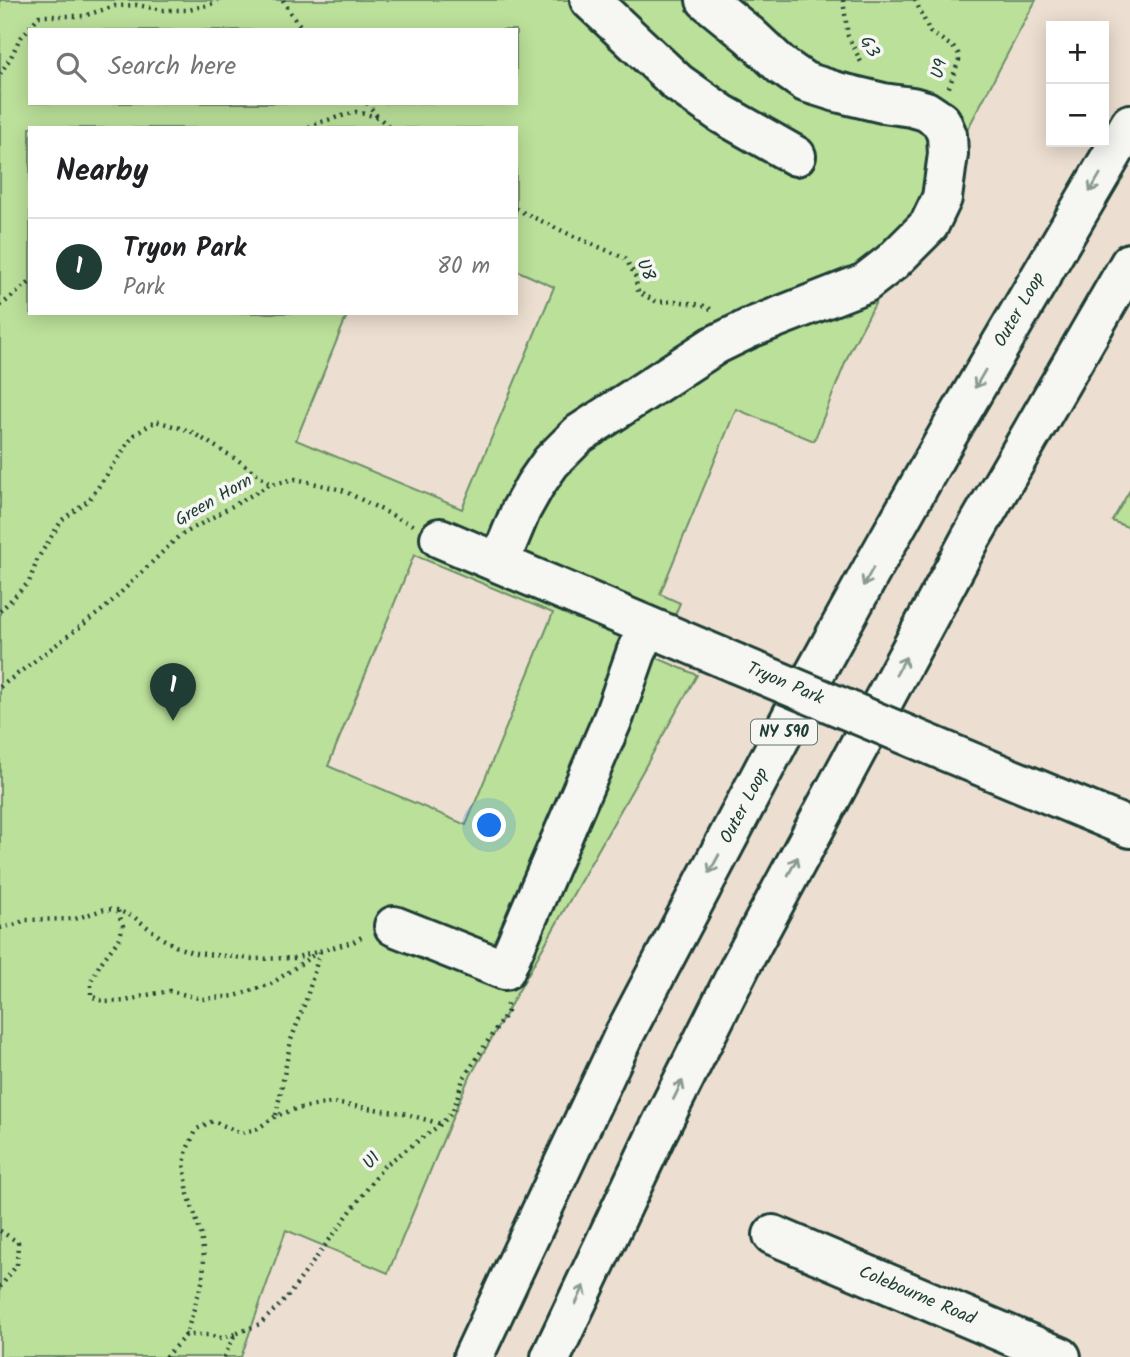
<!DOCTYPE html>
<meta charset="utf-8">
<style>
body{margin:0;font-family:Kalam,sans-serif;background:#f6f6f6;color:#202124}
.controls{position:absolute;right:21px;top:21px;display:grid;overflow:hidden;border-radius:0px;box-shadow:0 4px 18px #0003}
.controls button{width:63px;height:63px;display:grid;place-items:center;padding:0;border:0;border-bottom:2px solid #e0e0e0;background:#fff;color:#202124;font:35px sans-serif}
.you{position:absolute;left:490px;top:826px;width:24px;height:24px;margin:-18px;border:5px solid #fff;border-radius:50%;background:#1a73e8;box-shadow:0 0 0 10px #1a73e833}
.badge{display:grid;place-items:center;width:46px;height:46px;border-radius:50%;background:#1f3d34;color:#fff;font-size:23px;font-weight:700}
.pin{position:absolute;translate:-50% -58px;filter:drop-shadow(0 2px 4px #0008)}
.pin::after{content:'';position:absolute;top:37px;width:24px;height:21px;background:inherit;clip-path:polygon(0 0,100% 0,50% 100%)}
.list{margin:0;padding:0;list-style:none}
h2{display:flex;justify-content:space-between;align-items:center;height:91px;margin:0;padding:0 28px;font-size:30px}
h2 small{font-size:23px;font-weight:400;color:#757577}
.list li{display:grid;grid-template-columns:46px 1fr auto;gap:21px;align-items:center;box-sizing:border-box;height:98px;padding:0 28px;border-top:2px solid #e0e0e0}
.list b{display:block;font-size:26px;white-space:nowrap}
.list p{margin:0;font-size:23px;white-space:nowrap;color:#757577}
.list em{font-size:23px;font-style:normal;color:#757577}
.icon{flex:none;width:38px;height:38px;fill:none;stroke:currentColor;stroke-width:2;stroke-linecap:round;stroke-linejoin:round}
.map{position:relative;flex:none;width:1130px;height:1357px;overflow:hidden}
.search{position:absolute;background:#fff;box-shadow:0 4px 18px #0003;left:28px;top:28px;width:490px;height:77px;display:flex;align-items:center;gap:18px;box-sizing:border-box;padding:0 24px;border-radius:0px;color:#757577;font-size:26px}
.panel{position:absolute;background:#fff;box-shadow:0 4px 18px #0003;left:28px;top:126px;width:490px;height:189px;border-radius:0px}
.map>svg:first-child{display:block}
.green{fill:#bbe09a;stroke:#6d8e67;stroke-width:2;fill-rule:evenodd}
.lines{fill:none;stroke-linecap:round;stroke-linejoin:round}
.minor-casing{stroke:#1f3d34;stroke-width:44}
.highway-casing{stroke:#1f3d34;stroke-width:44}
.path{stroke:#1f3d34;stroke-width:4.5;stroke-dasharray:2 5;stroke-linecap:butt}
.minor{stroke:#f6f6f2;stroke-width:38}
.highway{stroke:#f6f6f2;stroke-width:38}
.minor-bridge-casing{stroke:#1f3d34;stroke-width:44;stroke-linecap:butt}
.minor-bridge{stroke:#f6f6f2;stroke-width:38}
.oneway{stroke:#8a9a93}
.labels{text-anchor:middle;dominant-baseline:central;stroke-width:7;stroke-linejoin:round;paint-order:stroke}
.shield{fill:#f6f6f2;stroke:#60746d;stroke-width:2}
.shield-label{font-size:16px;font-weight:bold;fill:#1f3d34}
.street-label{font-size:18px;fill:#1f3d34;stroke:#f6f6f2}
</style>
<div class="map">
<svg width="1130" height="1357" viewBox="0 0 1130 1357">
<rect width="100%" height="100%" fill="#ecdfd1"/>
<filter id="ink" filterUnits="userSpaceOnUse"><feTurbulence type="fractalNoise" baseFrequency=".0143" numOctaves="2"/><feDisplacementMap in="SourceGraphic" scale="14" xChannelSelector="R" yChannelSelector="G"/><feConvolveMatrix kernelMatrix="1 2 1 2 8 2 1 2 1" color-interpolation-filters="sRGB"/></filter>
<g filter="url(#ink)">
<!-- green -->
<path class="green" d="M0,0H1036L850,351L814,441L736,409L660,594L680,603L657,658L697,675L467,1082L388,1273L286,1230L241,1357H0ZM30,30H516V103H30ZM30,128H516V270L554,287L462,509L296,440L348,313H30ZM414,555L553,613L466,825L328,766Z
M1130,490V528L1112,521Z"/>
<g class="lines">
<defs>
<path id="minor" d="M590,0L678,83L722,114L796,156
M440,538L735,663
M499,563L521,510L535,485L551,462L579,434L715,345L750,328L865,283L892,262L929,225L942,198L948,154L947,135L941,121L926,111L912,107L883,103L837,92L805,82L782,66L749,35L706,0
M945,751L1130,828
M394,926L505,970L614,716L636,653L648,626
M773,1235L1061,1357"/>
<path id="highway" d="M473,1357L624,1035L804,693L875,564L946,438L1130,124
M551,1357L655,1137L741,965L971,538L1130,263"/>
</defs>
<!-- minor casing -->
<use href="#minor" class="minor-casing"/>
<!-- highway casing -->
<use href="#highway" class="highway-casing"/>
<!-- path -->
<path class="path" d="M283,0L293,17L304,30
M843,0L848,36L863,66
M915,0L930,32L953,47L958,53L959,60L948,90
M0,74L11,57L19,40L39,16H83L115,6L137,5L162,10H189L211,4L218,0
M367,103L377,116
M243,128L251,126L255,128
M309,128L317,123L356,112L378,117L391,128
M516,209L573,236L625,258L635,275L638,292L657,302L675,301L702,305L715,311
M0,306L30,282
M0,611L29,582L38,558L62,520L90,499L134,435L156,421L190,431L239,461L271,484
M0,687L105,608L178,537L271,484L296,479L342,490L414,526
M118,911L123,926L119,939L100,964L91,981V996L105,1002L126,1001L147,995L170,991L202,999L235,996L271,984L315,954
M0,928L17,924L25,920L75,919L105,909L117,910L134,917L163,939L179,948L196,953L253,959L294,958L353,942L365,935
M276,1115L291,1040L306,1000L320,952
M0,1231L18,1242L17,1265L0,1287
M185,1336L186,1335H208L222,1338L235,1334
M165,1357L186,1335L203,1279L204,1258L201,1234L188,1194L184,1164L187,1149L197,1129L213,1121L241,1133L257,1129L276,1116L295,1109L332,1103L403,1113L441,1124
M224,1357L235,1334L260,1324L285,1300L384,1166L441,1124L453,1111L463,1079L507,1012V999"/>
<!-- minor -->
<use href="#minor" class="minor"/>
<!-- highway -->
<use href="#highway" class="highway"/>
<defs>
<path id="minor-bridge" d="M735,663L945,751"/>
</defs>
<!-- minor-bridge casing -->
<use href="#minor-bridge" class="minor-bridge-casing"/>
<!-- minor-bridge -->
<use href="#minor-bridge" class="minor-bridge"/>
</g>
<!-- one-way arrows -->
<defs><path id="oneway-shaft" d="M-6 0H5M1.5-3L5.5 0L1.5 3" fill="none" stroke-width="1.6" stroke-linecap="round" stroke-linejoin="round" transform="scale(1.75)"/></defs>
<g class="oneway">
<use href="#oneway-shaft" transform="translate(1095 183) rotate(120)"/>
<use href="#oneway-shaft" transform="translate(980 379) rotate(120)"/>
<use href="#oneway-shaft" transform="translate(868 577) rotate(119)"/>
<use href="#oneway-shaft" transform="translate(901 666) rotate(-61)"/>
<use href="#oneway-shaft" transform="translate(714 864) rotate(118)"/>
<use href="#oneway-shaft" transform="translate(793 866) rotate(-62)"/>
<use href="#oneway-shaft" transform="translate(678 1090) rotate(-64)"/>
<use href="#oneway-shaft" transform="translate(580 1295) rotate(-65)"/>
</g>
</g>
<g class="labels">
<!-- shield labels -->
<rect class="shield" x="751" y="719.5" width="66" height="25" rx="5"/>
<g class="shield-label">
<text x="784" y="732">NY 590</text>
</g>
<!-- street labels -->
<g class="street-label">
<text transform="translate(869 47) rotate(62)">G3</text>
<text transform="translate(940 69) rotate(-74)">U9</text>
<text transform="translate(645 270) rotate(67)">U8</text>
<text transform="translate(1020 310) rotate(-60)">Outer Loop</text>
<text transform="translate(214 501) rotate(-30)">Green Horn</text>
<text transform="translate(785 684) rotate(23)">Tryon Park</text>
<text transform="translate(745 806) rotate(-62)">Outer Loop</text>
<text transform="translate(372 1161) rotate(-47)">U1</text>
<text transform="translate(917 1296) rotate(23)">Colebourne Road</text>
</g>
</g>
</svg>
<div class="controls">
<button>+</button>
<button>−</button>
</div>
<div class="you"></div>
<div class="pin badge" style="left:173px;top:721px">1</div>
<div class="search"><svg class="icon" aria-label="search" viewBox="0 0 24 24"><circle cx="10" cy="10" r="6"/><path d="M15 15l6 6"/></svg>Search here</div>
<section class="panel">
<h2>Nearby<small></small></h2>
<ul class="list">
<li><span class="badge">1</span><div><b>Tryon Park</b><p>Park</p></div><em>80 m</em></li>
</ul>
</section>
</div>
